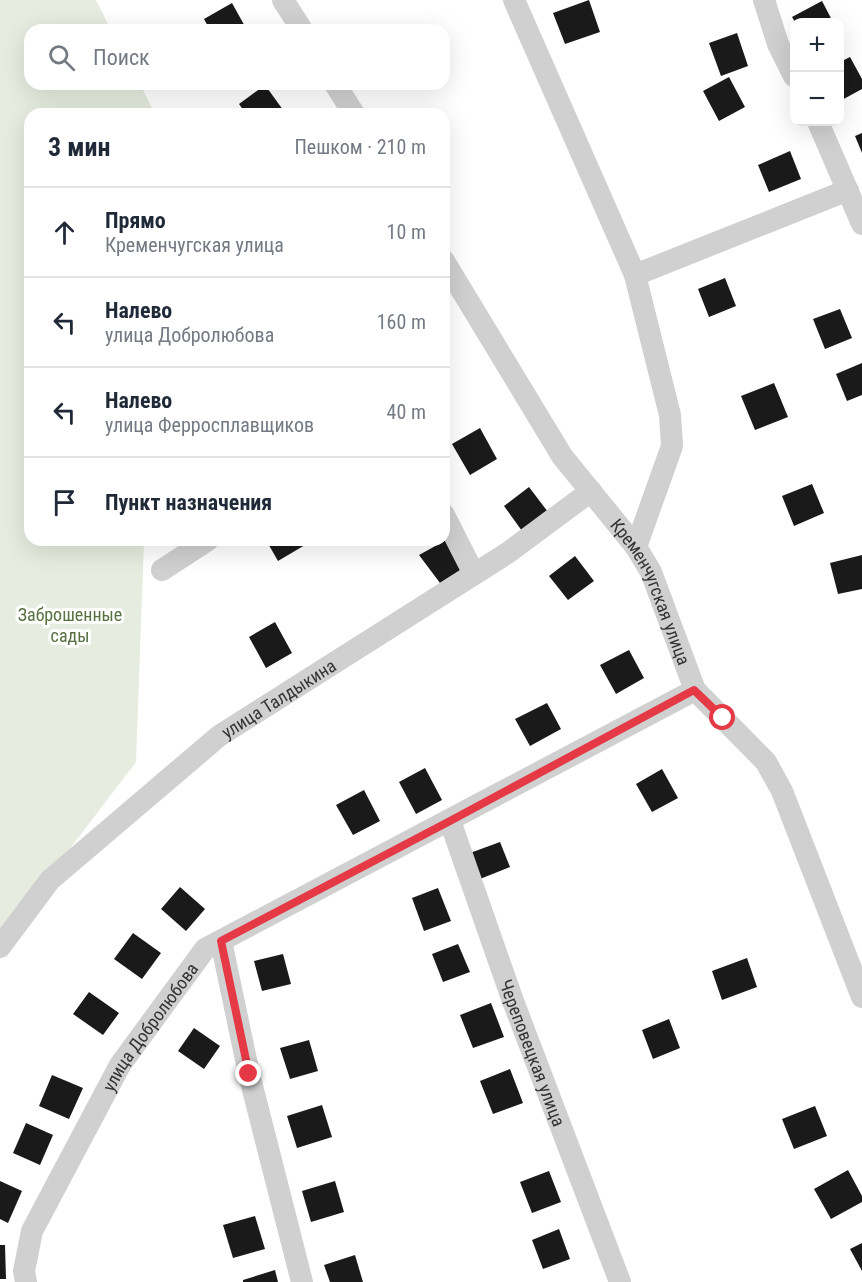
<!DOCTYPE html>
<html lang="ru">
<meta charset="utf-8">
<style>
body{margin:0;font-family:"Roboto Condensed",sans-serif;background:#f6f6f7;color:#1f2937}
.controls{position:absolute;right:18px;top:18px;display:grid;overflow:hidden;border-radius:12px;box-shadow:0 6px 24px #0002}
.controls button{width:54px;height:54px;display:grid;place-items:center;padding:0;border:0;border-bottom:2px solid #e0e1e3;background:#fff;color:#1f2937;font:30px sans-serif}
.stop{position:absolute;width:18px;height:18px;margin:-14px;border:4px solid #e63946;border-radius:50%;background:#fff}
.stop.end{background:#e63946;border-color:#fff;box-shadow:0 2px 6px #0008}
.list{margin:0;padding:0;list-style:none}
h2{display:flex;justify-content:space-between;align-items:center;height:78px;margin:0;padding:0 24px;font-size:26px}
h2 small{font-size:20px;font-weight:400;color:#747a83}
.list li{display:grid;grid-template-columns:39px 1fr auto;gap:18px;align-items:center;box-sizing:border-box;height:90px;padding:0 24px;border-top:2px solid #e0e1e3}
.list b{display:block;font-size:22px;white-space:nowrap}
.list p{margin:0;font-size:20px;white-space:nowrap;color:#747a83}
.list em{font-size:20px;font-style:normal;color:#747a83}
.icon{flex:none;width:33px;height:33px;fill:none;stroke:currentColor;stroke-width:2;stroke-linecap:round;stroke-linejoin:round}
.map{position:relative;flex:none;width:862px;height:1282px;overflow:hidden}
.search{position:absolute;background:#fff;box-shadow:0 6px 24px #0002;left:24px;top:24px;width:426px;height:66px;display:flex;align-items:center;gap:15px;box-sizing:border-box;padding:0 21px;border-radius:18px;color:#747a83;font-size:22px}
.panel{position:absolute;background:#fff;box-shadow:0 6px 24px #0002;left:24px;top:108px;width:426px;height:438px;border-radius:18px}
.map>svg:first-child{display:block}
.green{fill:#e6ecdf}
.building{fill:#1a1a1a}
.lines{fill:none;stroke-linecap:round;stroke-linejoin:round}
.street{stroke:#d0d0d0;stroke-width:22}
.route{stroke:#e63946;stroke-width:8}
.labels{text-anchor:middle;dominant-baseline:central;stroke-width:6;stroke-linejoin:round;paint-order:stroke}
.street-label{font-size:18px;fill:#333;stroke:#fff}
.park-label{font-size:18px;fill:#56703f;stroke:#fff}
</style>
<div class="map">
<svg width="862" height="1282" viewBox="0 0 862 1282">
<rect width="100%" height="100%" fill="#fff"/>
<!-- green -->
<path class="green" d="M0,0H96L111,30H30V84H140L155,114H30V540H144L136,762L0,940Z"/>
<!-- building -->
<path class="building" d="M589,0L600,32L565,44L553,13Z
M822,1L833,22H795L792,17Z
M232,3L247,30H210L204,19Z
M737,33L748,66L721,76L709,43Z
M850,57L862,79V89L840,101V62Z
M729,77L745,107L719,121L703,91Z
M265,85L286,114H246L239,104Z
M862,133V153L855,136Z
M790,151L801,179L769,192L758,165Z
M725,278L736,306L709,317L698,289Z
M840,309L852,338L825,349L813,319Z
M862,363V395L847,401L836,374Z
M774,383L788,417L755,430L741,396Z
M480,428L497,459L470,475L452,444Z
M812,484L824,513L794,526L782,496Z
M529,487L548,512L522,531L504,506Z
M448,539L467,566L440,583L419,555Z
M266,540H302L305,545L278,561Z
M862,555V589L838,594L830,563Z
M575,556L594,581L568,600L549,576Z
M275,622L292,653L266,668L249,637Z
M629,650L644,678L616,694L600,665Z
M547,703L561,729L530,746L515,719Z
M425,768L442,800L416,814L399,782Z
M662,769L678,798L652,812L636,784Z
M364,790L380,821L353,835L336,805Z
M500,842L510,867L480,879L470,853Z
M180,887L205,909L186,931L161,909Z
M438,888L451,921L424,931L412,898Z
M133,933L161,953L142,979L114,959Z
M458,944L470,972L443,982L432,954Z
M283,954L291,984L262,991L254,961Z
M747,958L757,987L722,1000L712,971Z
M89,992L119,1013L103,1035L73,1014Z
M491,1003L504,1037L473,1048L460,1015Z
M669,1019L680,1048L653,1059L642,1030Z
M194,1028L220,1046L204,1069L178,1051Z
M309,1040L318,1071L290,1079L280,1048Z
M510,1069L523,1103L493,1114L480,1081Z
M52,1075L83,1088L69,1119L39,1106Z
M322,1105L332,1137L297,1148L287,1116Z
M815,1106L827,1136L794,1149L782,1119Z
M26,1123L53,1135L40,1165L13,1153Z
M848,1170L862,1196V1202L831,1219L814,1189Z
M549,1171L561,1202L532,1213L520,1182Z
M0,1181L22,1191L8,1223L0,1219Z
M335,1181L344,1212L311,1222L302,1191Z
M255,1216L265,1249L233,1258L223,1225Z
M559,1229L570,1259L543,1269L532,1240Z
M862,1243V1271L850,1249Z
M0,1245H5L6,1279H0Z
M355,1255L363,1282H330L324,1265Z
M275,1270L278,1282H243V1280Z"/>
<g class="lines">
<!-- street -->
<g class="street">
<path d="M283,0L302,30"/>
<path d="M514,0L635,275L670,415L672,446L636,547"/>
<path d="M764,0L778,44L794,76"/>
<path d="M335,84L354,114"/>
<path d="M818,122L862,224"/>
<path id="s1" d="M444,261L562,456L636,547L651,572L695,690L766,762L782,791L862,997"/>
<path d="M635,275L848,190"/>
<path d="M444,515L474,574"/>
<path d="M162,570L208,540"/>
<path id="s2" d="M450,821L513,1001L620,1282"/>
<path d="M221,941L249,1074L302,1282"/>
<path id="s3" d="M0,947L50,880L219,736L509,552L591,491"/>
<path id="s4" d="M26,1282L24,1271L32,1231L120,1065L205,949L695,690"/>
</g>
</g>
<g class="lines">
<!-- route -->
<path class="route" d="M249,1074L221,941L450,821L694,690L723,718"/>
</g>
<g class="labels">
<!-- street labels -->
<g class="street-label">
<text stroke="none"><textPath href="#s1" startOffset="392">Кременчугская улица</textPath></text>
<text stroke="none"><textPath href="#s3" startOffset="376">улица Талдыкина</textPath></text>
<text stroke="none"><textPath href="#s4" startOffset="288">улица Добролюбова</textPath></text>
<text stroke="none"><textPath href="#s2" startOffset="246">Череповецкая улица</textPath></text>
</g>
<!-- park labels -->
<g class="park-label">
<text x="70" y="614">Заброшенные<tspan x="70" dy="21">сады</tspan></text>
</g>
</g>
</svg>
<div class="controls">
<button>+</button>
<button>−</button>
</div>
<div class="stop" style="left:723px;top:718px"></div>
<div class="stop end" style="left:249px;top:1074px"></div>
<div class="search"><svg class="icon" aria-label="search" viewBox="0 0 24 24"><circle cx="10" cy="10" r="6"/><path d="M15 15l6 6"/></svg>Поиск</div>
<section class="panel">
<h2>3 мин<small>Пешком · 210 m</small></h2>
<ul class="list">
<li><svg class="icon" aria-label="ahead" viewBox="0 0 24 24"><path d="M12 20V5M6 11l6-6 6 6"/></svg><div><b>Прямо</b><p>Кременчугская улица</p></div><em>10 m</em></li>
<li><svg class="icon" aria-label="left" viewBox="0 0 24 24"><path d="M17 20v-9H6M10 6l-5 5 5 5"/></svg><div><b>Налево</b><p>улица Добролюбова</p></div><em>160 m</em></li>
<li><svg class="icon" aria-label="left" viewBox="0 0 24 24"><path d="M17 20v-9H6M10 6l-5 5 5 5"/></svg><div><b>Налево</b><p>улица Ферросплавщиков</p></div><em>40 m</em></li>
<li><svg class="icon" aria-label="arrive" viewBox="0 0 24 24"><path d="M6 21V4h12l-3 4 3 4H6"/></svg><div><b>Пункт назначения</b></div></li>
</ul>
</section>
</div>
